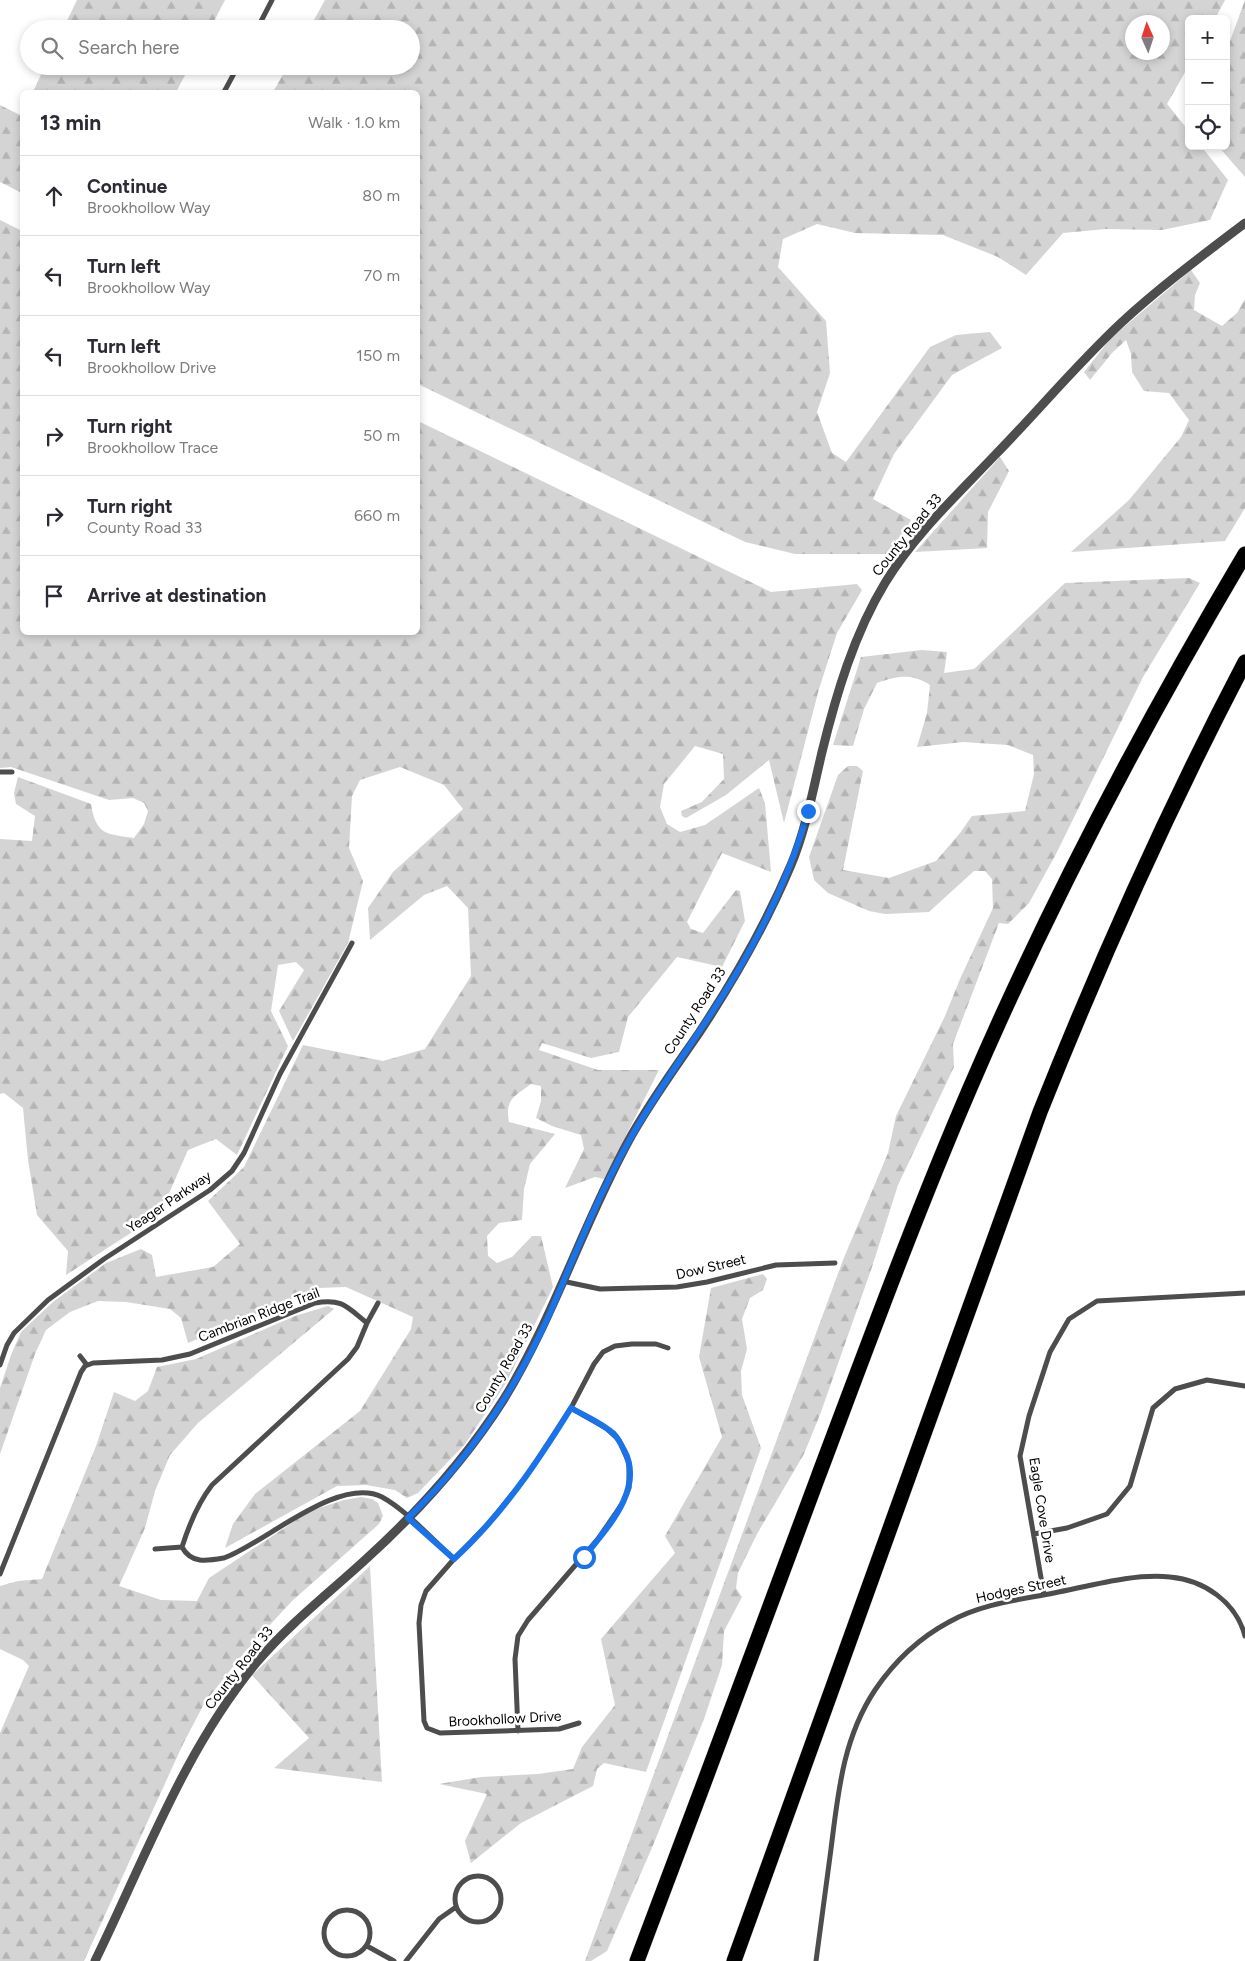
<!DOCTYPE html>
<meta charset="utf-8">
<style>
body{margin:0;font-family:Figtree,sans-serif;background:#f7f7f7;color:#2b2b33}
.controls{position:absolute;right:15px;top:15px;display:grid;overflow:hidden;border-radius:8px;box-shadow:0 2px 8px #0003}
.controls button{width:45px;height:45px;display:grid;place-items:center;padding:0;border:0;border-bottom:1px solid #e1e1e2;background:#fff;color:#2b2b33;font:25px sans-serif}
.compass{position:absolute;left:1125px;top:15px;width:45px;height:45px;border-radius:50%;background:#fff;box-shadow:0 2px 8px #0003;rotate:357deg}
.stop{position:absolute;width:15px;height:15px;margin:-11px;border:4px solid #1a73e8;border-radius:50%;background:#fff}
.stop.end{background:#1a73e8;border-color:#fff;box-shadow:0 1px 5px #0008}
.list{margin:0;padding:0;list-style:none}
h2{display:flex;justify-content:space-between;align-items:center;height:65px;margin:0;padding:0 20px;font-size:21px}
h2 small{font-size:16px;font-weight:400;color:#7c7c81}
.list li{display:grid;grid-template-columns:32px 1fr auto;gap:15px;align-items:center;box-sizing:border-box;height:80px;padding:0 20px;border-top:1px solid #e1e1e2}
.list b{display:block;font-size:19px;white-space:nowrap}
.list p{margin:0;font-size:16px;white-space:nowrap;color:#7c7c81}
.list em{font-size:16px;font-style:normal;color:#7c7c81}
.icon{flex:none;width:28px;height:28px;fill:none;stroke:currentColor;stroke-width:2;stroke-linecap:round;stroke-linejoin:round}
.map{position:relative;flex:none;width:1245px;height:1961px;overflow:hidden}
.search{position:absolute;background:#fff;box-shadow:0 2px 8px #0003;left:20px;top:20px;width:400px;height:55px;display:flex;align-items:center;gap:12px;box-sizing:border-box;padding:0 18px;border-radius:28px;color:#7c7c81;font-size:19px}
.panel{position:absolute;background:#fff;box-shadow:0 2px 8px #0003;left:20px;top:90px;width:400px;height:545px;border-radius:8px}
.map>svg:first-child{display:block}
.forest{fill:url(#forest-firs);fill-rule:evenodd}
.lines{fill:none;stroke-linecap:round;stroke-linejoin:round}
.motorway-casing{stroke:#dbdbdb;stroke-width:16}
.minor{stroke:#4d4d4d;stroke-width:5}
.tertiary{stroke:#4d4d4d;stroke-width:9}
.motorway{stroke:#000;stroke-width:15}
.route{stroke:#1a73e8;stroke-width:6}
.labels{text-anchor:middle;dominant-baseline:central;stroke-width:5;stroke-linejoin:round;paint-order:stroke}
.street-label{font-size:14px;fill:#000;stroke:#fff}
</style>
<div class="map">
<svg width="1245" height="1961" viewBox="0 0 1245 1961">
<defs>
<pattern id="forest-firs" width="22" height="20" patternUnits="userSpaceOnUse" patternTransform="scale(1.25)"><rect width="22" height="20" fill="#d4d4d4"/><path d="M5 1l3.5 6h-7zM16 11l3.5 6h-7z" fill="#b4b4b4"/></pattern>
</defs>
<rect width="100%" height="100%" fill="#fff"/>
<!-- forest -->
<path class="forest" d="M77,0H225L210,29H63Z
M325,0H1225L1215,19H1189V65L1167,104L1189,131V146H1201L1228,180L1210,220L1162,230L1106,229L1063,233L1026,275L998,257L943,235L855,233L817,224L783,239L778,267L826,321L830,373L817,412L832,453L846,462L930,347L956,335L990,332L1002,348L952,375L894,454L873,499L911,520L889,554H795L745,542L418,384V92H273L288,66H411V29H309ZM1132,22H1162V52H1132Z
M1245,0V177L1218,146H1226V52Z
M45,66H190L176,92H33Z
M0,105L22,116V114V193L0,182Z
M0,220L22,231V632H418V421L771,592L857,584L862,590L837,633L819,689L784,823L769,760L726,795L686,818L682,816L681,811L702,802L724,779L723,754L695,746L664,784L660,807L667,824L680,832L705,825L759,788L765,803L771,872L722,853L687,922L691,929L703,933L736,890L740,891L745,921L722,967L677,957L628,1017L619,1052L591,1058L542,1043L539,1050L598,1070H659L604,1179L595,1177L565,1188L584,1149L581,1135L552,1126L536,1118L541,1101V1086L531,1084C513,1097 505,1100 509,1122L555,1134L530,1164L524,1189L522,1220L499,1223L487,1236L488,1256L497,1263L512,1257L532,1236H541L553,1287L506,1383L465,1444L418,1493L407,1498L395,1490L366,1485L337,1486L225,1548L233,1524L255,1494L360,1411L411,1329L413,1317L346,1287L319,1288L188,1343L181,1318L170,1309L126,1302L98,1301L70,1312L46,1330L35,1354L0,1454V1388L11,1355L21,1332L53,1302L106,1263L141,1249L152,1255L156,1277L213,1267L240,1244L208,1201L244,1167L303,1045L383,1061L425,1049L471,976L468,908L447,886L424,895L370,940L368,908L393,872L463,809L444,785L400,767L360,780L352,796L349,848L363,881L348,943L293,1041L279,1011L304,970L296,962L278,965L271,1011L288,1046L237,1155L216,1139L188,1150L160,1214L66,1275L68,1251L37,1215L28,1160L23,1108L4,1093L0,1094V839L32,841L35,816L16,804L14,793L18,777L91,804C96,835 106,834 134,838L144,824L148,811L144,803L133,798L109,800L11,767L0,768Z
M1191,270L1200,283L1195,295L1194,310L1222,326L1237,313L1245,299V508L1225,541L1071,552L1129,500L1181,437L1189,420L1169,393L1144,391L1132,372L1131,354L1126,340L1112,353L1090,380L1084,372L1111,338Z
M1000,457L1009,471L988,512L987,548L915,552Z
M1189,578L1200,583L1143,677L1056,854L1029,903L1008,924L999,923L953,1044L954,1067L898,1185L872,1267L821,1412L804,1454L757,1534L738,1573L736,1588L742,1597L724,1631L722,1665L704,1719L654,1843L607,1951L591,1961H585L843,1260L888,1153L896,1116L945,1016L960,979L993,908L992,879L985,871H974L929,912L885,914L869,911L828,893L814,880L809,857L838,775L848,766H857L863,771L843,870L889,878L936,861L960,833L972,816L1025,811L1034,774L1033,755L1008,745L963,742L917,747L927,713L930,685C911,673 898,676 877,683L864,709L853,746L833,745L861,657L922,650L947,652L944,673L974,669L1065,583Z
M763,1274L767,1279L763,1290L750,1298L742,1319L747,1349L741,1371L742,1395L761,1448L646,1772L604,1763L597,1769L593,1786L521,1823L471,1863L465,1841L487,1794L439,1784L481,1777L538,1774L573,1769L582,1747L615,1705L601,1639L675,1553L665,1536L722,1437L699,1357L711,1288Z
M328,1306L334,1309L198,1423L170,1455L155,1491L145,1528L119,1586L161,1600L197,1601L209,1578L310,1511L344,1500L361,1497L372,1499L378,1503L383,1516L379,1524L292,1601L244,1653L205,1702L183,1744L84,1961H0V1733L29,1666L23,1660L0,1649V1586L18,1581L42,1579L96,1446L114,1392L135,1401L148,1391L157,1367L196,1359L295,1316Z
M370,1566L382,1782L274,1768L309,1738L252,1675Z"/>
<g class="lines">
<defs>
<path id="motorway" d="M637,1961C698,1800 758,1638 818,1477C867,1347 915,1216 970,1088C1049,904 1143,726 1245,554
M734,1961L1040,1112C1101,959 1168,809 1245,662"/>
</defs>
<!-- motorway casing -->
<use href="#motorway" class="motorway-casing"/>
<!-- minor -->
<path class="minor" d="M257,29L272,0
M224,92L238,66
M0,772H12
M562,1281L600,1289L677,1287L707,1282L776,1265L835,1263
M367,1323L378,1303
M80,1356L87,1365
M0,1365L7,1345L14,1333L48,1300L104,1259L210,1190L232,1171L244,1153L280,1074L352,943
M1034,1534L1067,1528L1107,1514L1130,1486L1153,1408L1175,1389L1207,1380L1245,1386
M182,1547C191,1564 207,1561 224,1558C264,1544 338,1475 382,1497C406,1510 433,1540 454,1559
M0,1574L81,1372L85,1366L93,1363L162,1360L190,1354L315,1303C342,1298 347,1307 367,1323L357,1347L348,1359L212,1485C198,1503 189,1525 182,1547L155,1549
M1044,1595L1020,1456L1029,1416L1050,1352L1069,1319L1097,1301L1245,1293
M579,1723L559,1729L440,1733L427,1728L424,1721L419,1623L421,1605L426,1591L454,1559L489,1523L526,1477L571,1408L594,1364L603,1352L615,1346L632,1344H656L668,1348
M518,1731L515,1659L518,1636L528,1620L598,1539L622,1504L629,1488V1463L619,1440L606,1428L571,1408
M455 1899a23 23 0 1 1 46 0a23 23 0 1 1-46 0Z
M324 1933a23 23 0 1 1 46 0a23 23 0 1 1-46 0Z
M367,1946L394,1961
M406,1961L439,1919L456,1907
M816,1961C821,1924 826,1886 831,1849C838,1793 843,1738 875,1690C894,1662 919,1638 949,1622C981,1604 1018,1600 1054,1593C1090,1586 1134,1573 1170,1577C1204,1580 1236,1602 1245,1636"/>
<!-- tertiary -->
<path class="tertiary" d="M95,1961C145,1859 184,1750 257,1662C289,1624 329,1593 365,1560C418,1512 466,1459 504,1399C554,1317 583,1224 629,1140C650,1102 675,1068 699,1033C734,980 766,924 791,865C806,829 813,790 822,752C836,695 854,634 885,583C914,535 957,495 996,454C1038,411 1077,364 1121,323C1160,287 1203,255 1245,223"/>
<!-- motorway -->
<use href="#motorway" class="motorway"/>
</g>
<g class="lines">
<!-- route -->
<path class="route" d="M584,1557C607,1528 645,1489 624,1450C621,1444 618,1438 614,1434C602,1423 585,1416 571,1408C537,1463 501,1516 454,1559L408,1518C468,1460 516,1389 550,1313C575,1255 598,1196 629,1141C660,1085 700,1034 733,979C765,926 792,870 808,811"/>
</g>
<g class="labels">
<!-- street labels -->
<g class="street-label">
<text transform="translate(907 535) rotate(-51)">County Road 33</text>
<text transform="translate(695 1011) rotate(-57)">County Road 33</text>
<text transform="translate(169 1202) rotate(-34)">Yeager Parkway</text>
<text transform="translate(711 1267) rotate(-13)">Dow Street</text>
<text transform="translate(259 1315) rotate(-21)">Cambrian Ridge Trail</text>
<text transform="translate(504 1368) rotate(-60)">County Road 33</text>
<text transform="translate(1042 1510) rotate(81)">Eagle Cove Drive</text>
<text transform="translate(1021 1589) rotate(-12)">Hodges Street</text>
<text transform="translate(239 1668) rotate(-52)">County Road 33</text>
<text transform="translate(505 1719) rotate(-3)">Brookhollow Drive</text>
</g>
</g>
</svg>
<div class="controls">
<button>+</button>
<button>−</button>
<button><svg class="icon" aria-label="locate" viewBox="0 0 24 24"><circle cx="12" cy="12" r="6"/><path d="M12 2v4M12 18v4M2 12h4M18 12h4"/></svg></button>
</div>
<svg class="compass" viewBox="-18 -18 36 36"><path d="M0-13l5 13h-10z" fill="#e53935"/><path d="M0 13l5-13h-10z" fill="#7c7c81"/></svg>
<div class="stop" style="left:584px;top:1557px"></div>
<div class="stop end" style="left:808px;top:811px"></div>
<div class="search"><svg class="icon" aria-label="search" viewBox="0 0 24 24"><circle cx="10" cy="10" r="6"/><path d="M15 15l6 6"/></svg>Search here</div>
<section class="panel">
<h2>13 min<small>Walk · 1.0 km</small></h2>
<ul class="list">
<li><svg class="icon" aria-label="ahead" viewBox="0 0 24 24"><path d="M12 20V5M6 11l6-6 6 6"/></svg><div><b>Continue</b><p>Brookhollow Way</p></div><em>80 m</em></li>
<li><svg class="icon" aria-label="left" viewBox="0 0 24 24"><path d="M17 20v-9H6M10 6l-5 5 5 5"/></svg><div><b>Turn left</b><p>Brookhollow Way</p></div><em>70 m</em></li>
<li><svg class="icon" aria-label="left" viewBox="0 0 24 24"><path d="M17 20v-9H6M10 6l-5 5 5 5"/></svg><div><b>Turn left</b><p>Brookhollow Drive</p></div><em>150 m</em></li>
<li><svg class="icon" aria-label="right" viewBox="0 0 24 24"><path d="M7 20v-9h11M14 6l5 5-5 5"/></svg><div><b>Turn right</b><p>Brookhollow Trace</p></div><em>50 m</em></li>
<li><svg class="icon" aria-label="right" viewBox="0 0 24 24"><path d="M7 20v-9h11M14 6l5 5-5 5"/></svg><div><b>Turn right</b><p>County Road 33</p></div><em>660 m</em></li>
<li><svg class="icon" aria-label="arrive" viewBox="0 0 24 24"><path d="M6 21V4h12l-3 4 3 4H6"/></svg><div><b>Arrive at destination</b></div></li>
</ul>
</section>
</div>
